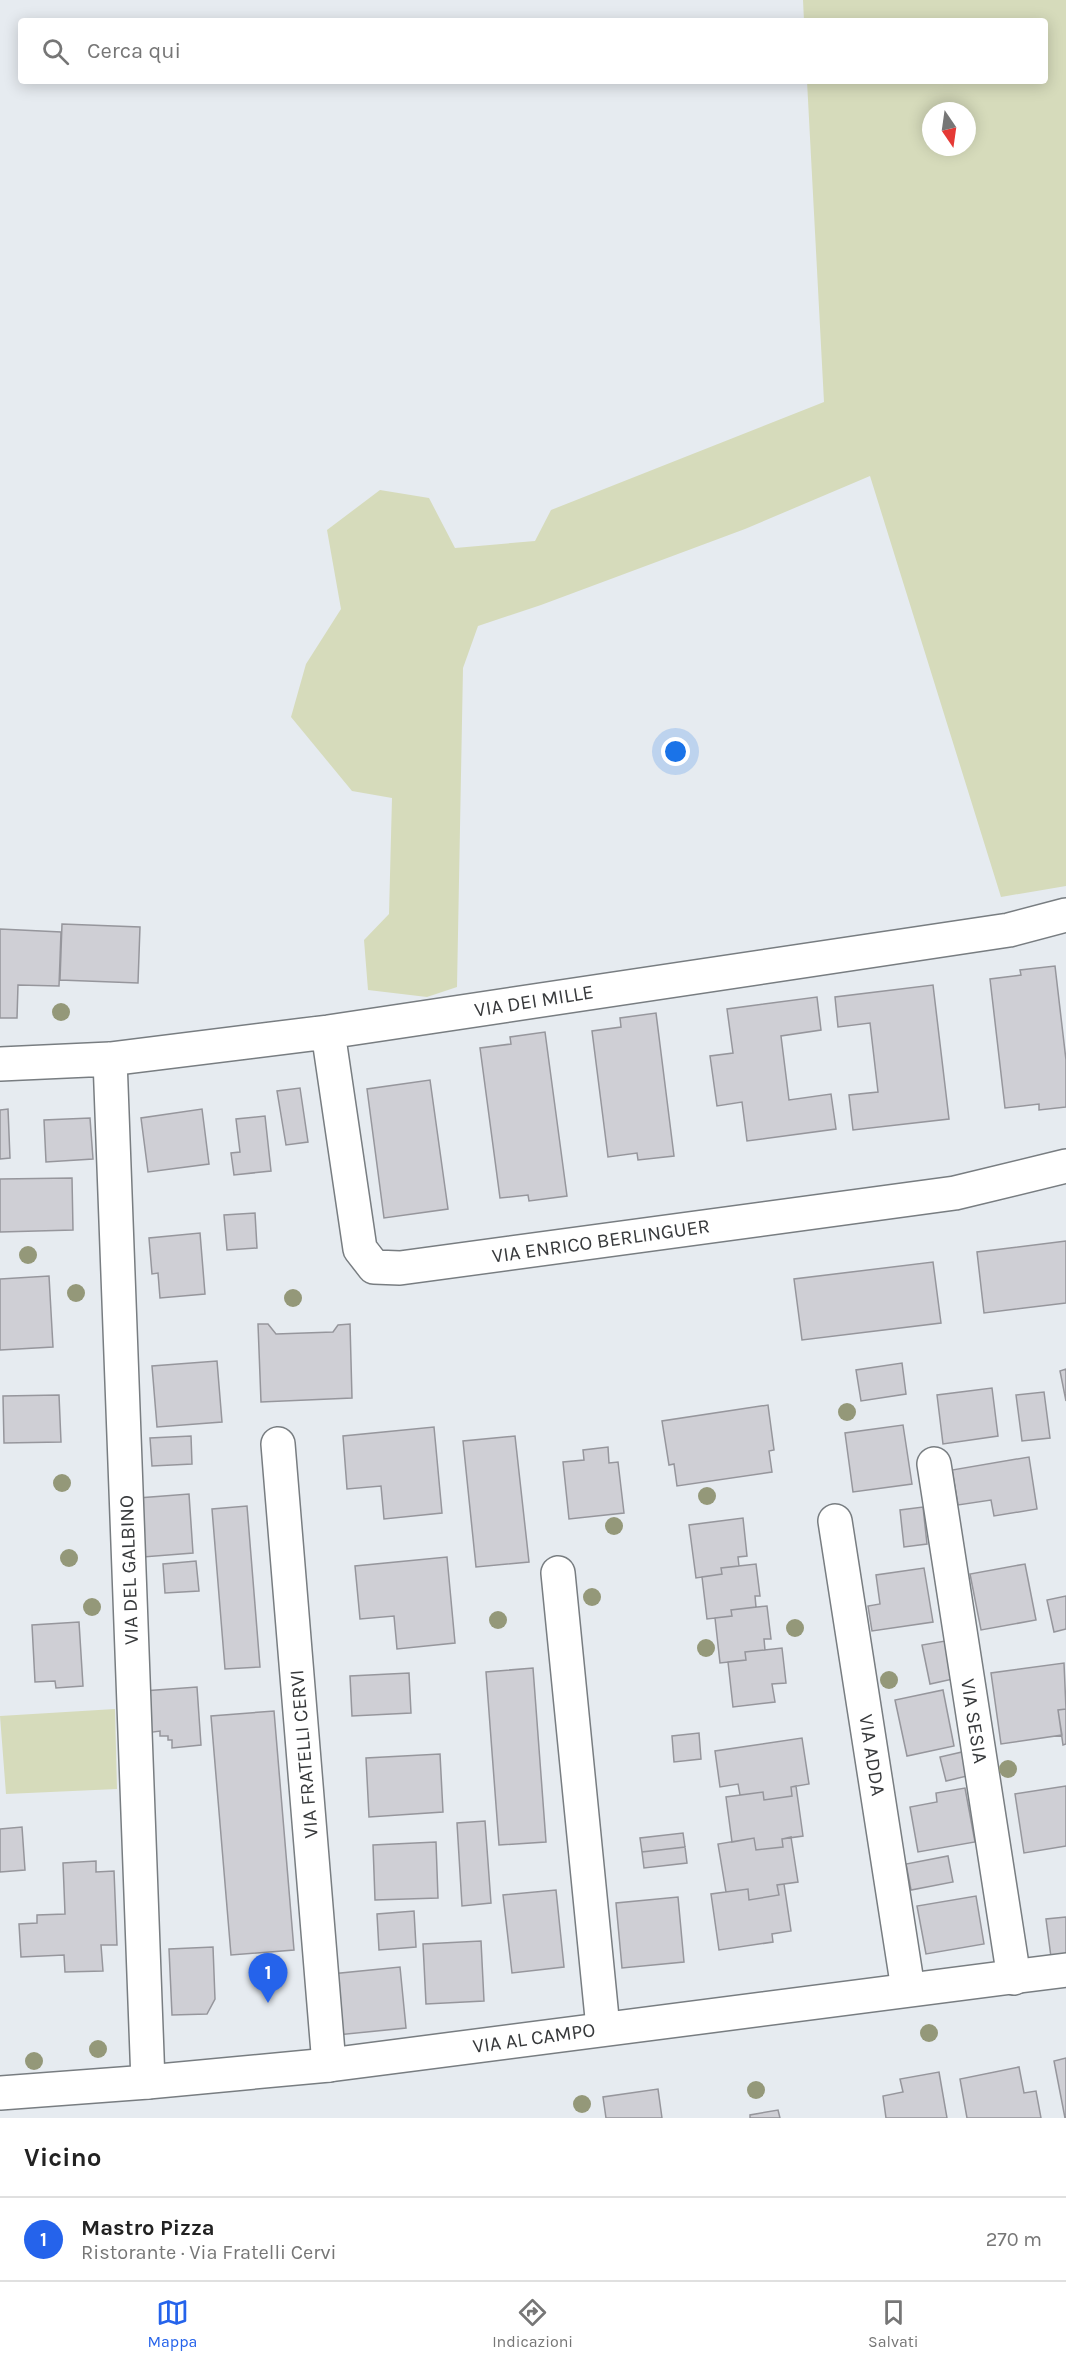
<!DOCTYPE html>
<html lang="it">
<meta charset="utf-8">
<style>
body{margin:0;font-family:Karla,sans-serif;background:#f2f2f2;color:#222}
.compass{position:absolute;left:922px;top:102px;width:54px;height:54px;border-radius:50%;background:#fff;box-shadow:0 3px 15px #0003;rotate:167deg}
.you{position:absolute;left:676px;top:752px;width:21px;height:21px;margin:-15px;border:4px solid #fff;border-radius:50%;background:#1a73e8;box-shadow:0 0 0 9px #1a73e833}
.badge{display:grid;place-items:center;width:39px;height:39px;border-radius:50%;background:#2563eb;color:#fff;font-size:20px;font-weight:700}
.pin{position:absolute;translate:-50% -50px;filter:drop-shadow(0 2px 3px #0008)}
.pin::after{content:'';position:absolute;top:32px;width:21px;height:18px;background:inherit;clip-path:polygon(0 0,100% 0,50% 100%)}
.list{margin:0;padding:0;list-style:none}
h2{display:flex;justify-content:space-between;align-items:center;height:78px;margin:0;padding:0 24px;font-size:26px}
h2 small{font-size:20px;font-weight:400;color:#767676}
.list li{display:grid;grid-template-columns:39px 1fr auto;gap:18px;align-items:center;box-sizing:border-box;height:84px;padding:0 24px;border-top:2px solid #e0e0e0}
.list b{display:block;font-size:22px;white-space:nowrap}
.list p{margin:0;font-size:20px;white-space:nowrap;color:#767676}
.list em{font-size:20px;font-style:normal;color:#767676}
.icon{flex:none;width:33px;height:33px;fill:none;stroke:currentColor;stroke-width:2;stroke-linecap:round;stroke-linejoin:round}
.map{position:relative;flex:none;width:1066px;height:2118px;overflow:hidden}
.search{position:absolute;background:#fff;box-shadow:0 3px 15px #0003;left:18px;right:18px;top:18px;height:66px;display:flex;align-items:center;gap:15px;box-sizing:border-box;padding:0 21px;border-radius:6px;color:#767676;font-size:22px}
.sheet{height:162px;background:#fff}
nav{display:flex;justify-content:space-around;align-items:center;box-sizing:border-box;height:84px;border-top:2px solid #e0e0e0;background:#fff;font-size:16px;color:#767676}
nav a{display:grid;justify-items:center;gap:3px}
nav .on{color:#2563eb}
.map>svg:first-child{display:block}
.green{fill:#d6dbbb;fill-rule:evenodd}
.building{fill:#cfcfd5;stroke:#96969c;stroke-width:1.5}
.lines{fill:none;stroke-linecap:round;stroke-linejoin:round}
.street-casing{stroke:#787d81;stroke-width:36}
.secondary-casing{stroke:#787d81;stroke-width:36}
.street{stroke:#fff;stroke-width:33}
.secondary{stroke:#fff;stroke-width:33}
.tree{fill:#949879}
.labels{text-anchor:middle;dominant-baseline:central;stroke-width:6;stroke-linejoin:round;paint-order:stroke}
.street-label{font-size:20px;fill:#37393b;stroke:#fff}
</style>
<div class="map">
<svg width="1066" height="2118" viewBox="0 0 1066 2118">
<rect width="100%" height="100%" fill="#e6ebf0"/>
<!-- green -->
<path class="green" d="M803,0H1066V886L1001,897L870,476L745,529L541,605L478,626L463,668L457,987L427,997L368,990L364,940L389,914L392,798L352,791L291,717L306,664L341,609L327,530L380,490L429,498L455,548L535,541L551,510L824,402L807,81H1045V21H804ZM931,111H967V147H931Z
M115,1709L117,1789L6,1794L0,1716Z"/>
<!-- building -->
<path class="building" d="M62,924L140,927L138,983L60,980Z
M0,929L61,932L59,986L18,985L17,1018H0Z
M1055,966L1066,1060V1107L1039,1110V1104L1005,1108L990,979L1021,975L1020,970Z
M933,985L949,1119L853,1130L849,1095L878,1092L870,1023L838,1027L835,997Z
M817,997L821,1030L781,1036L789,1100L831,1094L836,1129L747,1141L742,1102L717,1106L710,1056L733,1053L727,1009Z
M656,1013L674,1156L638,1160L637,1153L608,1157L592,1031L621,1027L620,1018Z
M545,1032L567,1196L529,1201L528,1195L500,1198L480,1048L511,1044L510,1037Z
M430,1080L448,1209L384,1218L367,1089Z
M300,1088L308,1142L286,1145L277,1091Z
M8,1109L10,1158L0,1159V1110Z
M202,1109L209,1164L148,1172L141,1118Z
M265,1116L271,1171L234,1175L231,1153L240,1152L236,1119Z
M90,1118L93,1159L46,1162L44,1120Z
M72,1178L73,1230L0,1232V1179Z
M255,1213L257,1248L227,1250L224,1215Z
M200,1233L205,1294L160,1298L158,1273L152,1274L149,1238Z
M1066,1241V1303L984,1313L977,1252Z
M933,1262L941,1323L802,1340L794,1279Z
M49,1276L53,1347L0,1350V1279Z
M258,1324H268L276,1334L333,1332L338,1325L350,1324L352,1398L261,1402Z
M217,1361L222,1422L157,1427L152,1366Z
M902,1363L906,1394L861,1401L856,1370Z
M1066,1369V1401L1060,1371Z
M992,1388L998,1436L943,1444L937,1395Z
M1044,1392L1050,1438L1022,1441L1016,1395Z
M59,1395L61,1442L4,1443L3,1396Z
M768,1405L774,1450L769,1451L772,1472L677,1486L674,1464L669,1465L662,1421Z
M903,1425L912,1484L853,1492L845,1433Z
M434,1427L442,1513L384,1519L381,1486L347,1489L343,1436Z
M191,1436L192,1464L152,1466L150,1438Z
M515,1436L529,1562L476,1567L463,1441Z
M608,1447L609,1463L618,1462L624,1513L569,1519L563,1462L584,1460L583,1450Z
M1029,1457L1037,1509L994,1516L991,1500L958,1505L952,1470Z
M189,1494L193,1553L143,1557L138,1498Z
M247,1506L260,1667L225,1669L212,1509Z
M923,1507L927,1544L904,1547L900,1510Z
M743,1518L747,1556L738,1557L739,1566L721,1568L722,1574L696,1578L689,1525Z
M447,1557L455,1643L397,1649L394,1616L360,1619L355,1566Z
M196,1561L199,1591L165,1593L163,1564Z
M756,1564L760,1596H755L756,1607L731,1610L732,1616L707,1619L702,1577L722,1574L721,1568Z
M1025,1564L1036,1620L981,1630L970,1574Z
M924,1568L933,1622L872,1631L868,1606L880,1604L876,1575Z
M1066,1596V1629L1054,1632L1047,1600Z
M767,1606L771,1639H764L765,1650L745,1652L746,1660L720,1663L715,1618L732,1616L731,1610Z
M79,1622L83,1686L56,1688L55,1681L35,1682L32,1625Z
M945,1641L953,1679L930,1684L922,1645Z
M782,1648L786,1683L772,1684L775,1702L733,1707L728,1662L746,1660L745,1652Z
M1064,1663L1066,1709L1058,1710L1062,1735L1001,1744L991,1673Z
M533,1668L546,1842L499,1845L486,1672Z
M409,1673L411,1713L352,1716L350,1676Z
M197,1687L201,1745L172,1748V1740H168V1736H160V1731L146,1733L143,1691Z
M943,1690L954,1746L907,1756L895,1700Z
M1066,1709V1744L1063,1745L1058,1710Z
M274,1711L294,1950L231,1955L211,1716Z
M699,1733L701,1759L674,1762L672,1736Z
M802,1738L809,1784L791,1787L792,1796L764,1800L763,1792L740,1795L738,1784L720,1787L715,1751Z
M962,1752L967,1776L946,1781L940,1757Z
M440,1754L443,1812L369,1817L366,1758Z
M796,1786L803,1836L782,1839L783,1847L756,1850L754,1838L732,1842L726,1797L763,1792L764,1800L792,1796L791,1787Z
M1066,1786V1846L1024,1853L1015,1794Z
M965,1788L975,1842L918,1852L910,1807L937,1802L936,1793Z
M485,1821L491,1903L462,1906L457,1823Z
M22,1827L25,1870L0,1872V1829Z
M683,1833L685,1847L642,1852L640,1838Z
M791,1837L798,1882L777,1885L779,1895L749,1900L748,1889L726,1892L718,1844L754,1838L756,1850L783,1847L782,1839Z
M436,1842L438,1898L375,1900L373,1845Z
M685,1847L687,1863L644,1868L642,1852Z
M948,1856L953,1882L911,1890L906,1864Z
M96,1861V1872L114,1871L117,1945H101L103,1971L65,1972L64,1955L21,1957L19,1924L37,1923V1915L65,1914L63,1863Z
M784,1884L791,1931L772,1934L773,1942L719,1950L711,1894L748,1889L749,1900L779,1895L777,1885Z
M556,1890L564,1967L512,1973L503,1895Z
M976,1896L984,1944L926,1954L917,1906Z
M678,1897L684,1962L622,1968L616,1903Z
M414,1911L416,1947L379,1950L377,1914Z
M1066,1917V1955L1051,1957L1046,1919Z
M481,1941L484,2001L426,2004L423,1944Z
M213,1947L215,1999L207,2014L172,2015L169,1949Z
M400,1967L406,2028L337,2035L331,1974Z
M1066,2058V2118H1065L1054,2061Z
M1019,2067L1024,2093L1036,2091L1041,2118H967L960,2079Z
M939,2072L947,2118H886L883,2096L903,2092L900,2079Z
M658,2089L662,2118H606L603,2097Z
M778,2110L780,2118H750V2115Z"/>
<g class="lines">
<defs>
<path id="street" d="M328,1032L360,1249L374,1267L400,1268L955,1193L1066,1166
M110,1059L148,2082
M0,1064L110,1059L328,1032L1009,930L1066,915
M278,1444L329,2065
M934,1464L1014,1978
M835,1521L908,1989
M558,1573L603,2028"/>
<path id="secondary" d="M0,2093L148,2082L329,2065L1066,1970"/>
</defs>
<!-- street casing -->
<use href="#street" class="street-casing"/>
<!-- secondary casing -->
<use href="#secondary" class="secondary-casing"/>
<!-- street -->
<use href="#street" class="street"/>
<!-- secondary -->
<use href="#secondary" class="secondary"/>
</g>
<!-- trees -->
<g class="tree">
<circle cx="61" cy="1012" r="9"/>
<circle cx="28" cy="1255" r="9"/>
<circle cx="76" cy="1293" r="9"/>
<circle cx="293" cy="1298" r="9"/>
<circle cx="847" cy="1412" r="9"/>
<circle cx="62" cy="1483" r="9"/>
<circle cx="707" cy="1496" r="9"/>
<circle cx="614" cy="1526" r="9"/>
<circle cx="69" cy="1558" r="9"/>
<circle cx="592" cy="1597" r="9"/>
<circle cx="92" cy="1607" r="9"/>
<circle cx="498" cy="1620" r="9"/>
<circle cx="795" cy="1628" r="9"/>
<circle cx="706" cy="1648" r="9"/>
<circle cx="889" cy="1680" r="9"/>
<circle cx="1008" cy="1769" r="9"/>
<circle cx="929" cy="2033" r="9"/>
<circle cx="98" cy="2049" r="9"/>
<circle cx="34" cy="2061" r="9"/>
<circle cx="756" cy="2090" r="9"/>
<circle cx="582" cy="2104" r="9"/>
</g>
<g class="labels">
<!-- street labels -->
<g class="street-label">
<text transform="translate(534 1001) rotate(-9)">VIA DEI MILLE</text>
<text transform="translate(601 1241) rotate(-8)">VIA ENRICO BERLINGUER</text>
<text transform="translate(129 1570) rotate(-92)">VIA DEL GALBINO</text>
<text transform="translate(974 1721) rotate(81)">VIA SESIA</text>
<text transform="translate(304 1754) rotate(-95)">VIA FRATELLI CERVI</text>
<text transform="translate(872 1755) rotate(81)">VIA ADDA</text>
<text transform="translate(534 2038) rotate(-8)">VIA AL CAMPO</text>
</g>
</g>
</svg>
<svg class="compass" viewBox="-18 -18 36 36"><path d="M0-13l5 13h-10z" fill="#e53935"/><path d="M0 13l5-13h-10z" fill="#767676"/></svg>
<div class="you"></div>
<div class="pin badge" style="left:268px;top:2003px">1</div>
<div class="search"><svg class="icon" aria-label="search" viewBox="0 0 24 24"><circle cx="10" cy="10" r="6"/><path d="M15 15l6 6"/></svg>Cerca qui</div>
</div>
<section class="sheet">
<h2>Vicino<small></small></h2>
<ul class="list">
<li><span class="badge">1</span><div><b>Mastro Pizza</b><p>Ristorante · Via Fratelli Cervi</p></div><em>270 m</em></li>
</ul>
</section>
<nav>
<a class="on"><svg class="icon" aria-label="map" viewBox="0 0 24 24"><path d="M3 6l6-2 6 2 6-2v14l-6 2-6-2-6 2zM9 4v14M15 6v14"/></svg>Mappa</a>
<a><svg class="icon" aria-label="directions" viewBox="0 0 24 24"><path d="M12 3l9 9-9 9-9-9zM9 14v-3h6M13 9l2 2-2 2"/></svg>Indicazioni</a>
<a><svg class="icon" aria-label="saved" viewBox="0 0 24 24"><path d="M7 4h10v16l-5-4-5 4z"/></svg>Salvati</a>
</nav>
